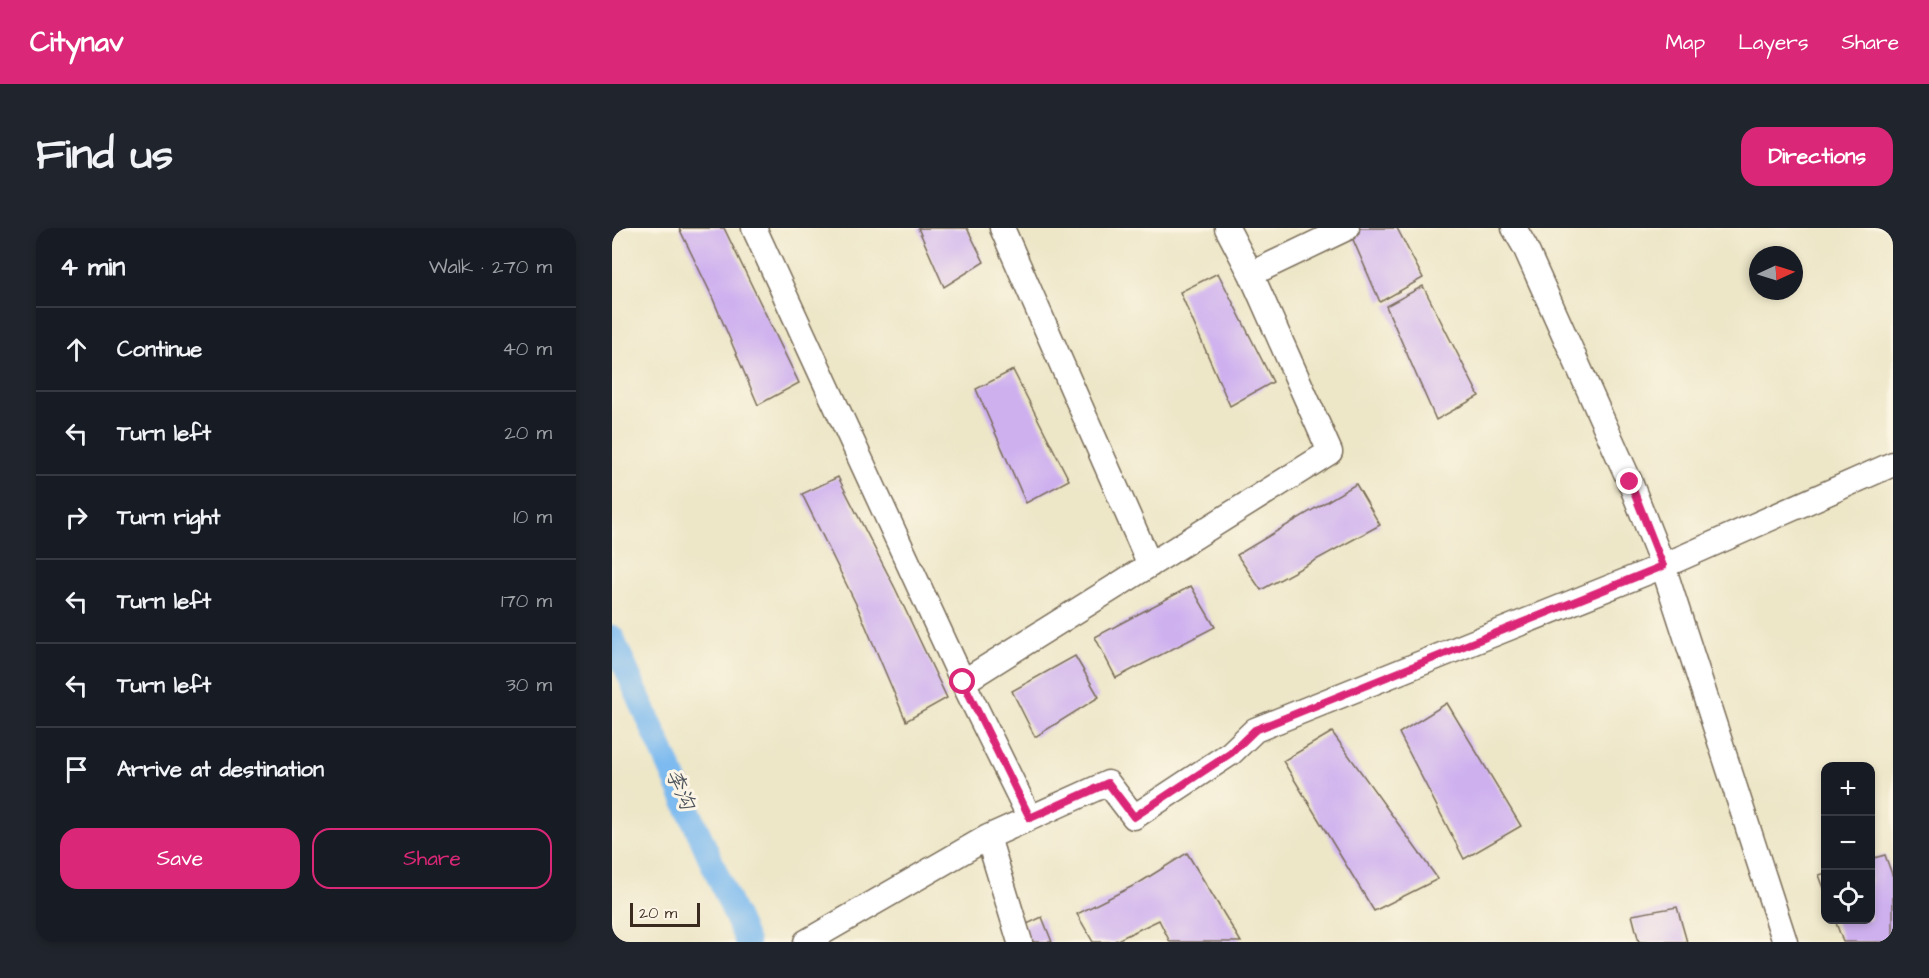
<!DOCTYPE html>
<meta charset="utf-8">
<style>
body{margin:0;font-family:"Architects Daughter","LXGW WenKai TC",sans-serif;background:#20242c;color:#f1f3f6}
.controls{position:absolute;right:18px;bottom:18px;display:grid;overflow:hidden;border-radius:12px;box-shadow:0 3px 9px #0003}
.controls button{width:54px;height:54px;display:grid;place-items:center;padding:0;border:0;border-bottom:2px solid #363941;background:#171b24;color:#f1f3f6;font:30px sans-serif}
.compass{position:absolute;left:1137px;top:18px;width:54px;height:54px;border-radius:50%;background:#171b24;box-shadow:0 3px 9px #0003;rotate:86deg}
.scale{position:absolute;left:18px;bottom:15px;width:70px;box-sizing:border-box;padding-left:6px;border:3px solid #3b2a1e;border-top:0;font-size:16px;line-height:21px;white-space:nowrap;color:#3b2a1e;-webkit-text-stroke:4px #fcf5e5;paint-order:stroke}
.stop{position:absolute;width:18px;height:18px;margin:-14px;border:4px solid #db2777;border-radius:50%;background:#fff}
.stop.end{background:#db2777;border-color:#fff;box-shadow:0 2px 6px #0008}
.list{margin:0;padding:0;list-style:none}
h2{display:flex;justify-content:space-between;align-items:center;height:78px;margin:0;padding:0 24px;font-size:26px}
h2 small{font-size:20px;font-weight:400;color:#9ea1a6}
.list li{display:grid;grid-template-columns:39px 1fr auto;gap:18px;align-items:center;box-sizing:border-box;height:84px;padding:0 24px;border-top:2px solid #363941}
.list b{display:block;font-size:22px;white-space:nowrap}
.list em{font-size:20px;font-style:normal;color:#9ea1a6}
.actions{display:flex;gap:12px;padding:18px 24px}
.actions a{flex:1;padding:14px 0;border:2px solid #db2777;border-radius:18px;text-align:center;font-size:21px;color:#db2777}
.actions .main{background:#db2777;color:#fff}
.icon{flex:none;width:33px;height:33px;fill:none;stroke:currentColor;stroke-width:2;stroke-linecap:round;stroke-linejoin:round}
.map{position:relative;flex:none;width:1281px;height:714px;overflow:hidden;border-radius:18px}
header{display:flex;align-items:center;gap:36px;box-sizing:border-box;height:84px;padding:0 30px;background:#db2777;color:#fff}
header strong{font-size:28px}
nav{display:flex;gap:33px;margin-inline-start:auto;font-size:21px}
.intro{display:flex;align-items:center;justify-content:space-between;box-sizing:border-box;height:144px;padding:0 36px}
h1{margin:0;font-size:42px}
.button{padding:15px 27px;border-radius:18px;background:#db2777;color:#fff;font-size:21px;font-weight:700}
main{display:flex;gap:36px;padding:0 36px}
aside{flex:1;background:#171b24;border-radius:18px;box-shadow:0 3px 9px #0003}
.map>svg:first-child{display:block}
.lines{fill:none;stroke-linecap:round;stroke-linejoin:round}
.canal{stroke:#7bbaef;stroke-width:24}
.building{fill:#ceb0ef}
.minor-casing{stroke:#796c59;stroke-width:27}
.minor{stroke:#fff;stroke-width:24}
.route{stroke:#db2777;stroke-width:8}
.labels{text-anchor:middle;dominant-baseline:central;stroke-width:6;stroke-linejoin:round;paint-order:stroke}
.water-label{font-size:21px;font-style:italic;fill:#4e555d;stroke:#fcf5e5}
</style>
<header>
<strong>Citynav</strong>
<nav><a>Map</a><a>Layers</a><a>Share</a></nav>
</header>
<div class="intro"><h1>Find us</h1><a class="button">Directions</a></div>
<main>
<aside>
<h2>4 min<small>Walk · 270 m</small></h2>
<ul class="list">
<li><svg class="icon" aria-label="ahead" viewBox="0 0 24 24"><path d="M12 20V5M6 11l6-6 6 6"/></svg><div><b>Continue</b></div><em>40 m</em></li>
<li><svg class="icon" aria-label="left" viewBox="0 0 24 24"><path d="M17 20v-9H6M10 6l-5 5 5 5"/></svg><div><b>Turn left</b></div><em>20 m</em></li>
<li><svg class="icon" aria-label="right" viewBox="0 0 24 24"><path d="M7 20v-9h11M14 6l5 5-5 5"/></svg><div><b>Turn right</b></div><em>10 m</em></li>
<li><svg class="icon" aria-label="left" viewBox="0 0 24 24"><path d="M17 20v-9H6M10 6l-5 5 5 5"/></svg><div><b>Turn left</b></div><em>170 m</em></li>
<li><svg class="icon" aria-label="left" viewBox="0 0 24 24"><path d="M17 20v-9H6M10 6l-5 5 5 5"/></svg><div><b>Turn left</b></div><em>30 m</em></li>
<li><svg class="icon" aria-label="arrive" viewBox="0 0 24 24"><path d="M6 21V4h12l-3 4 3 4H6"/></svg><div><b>Arrive at destination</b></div></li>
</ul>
<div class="actions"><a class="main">Save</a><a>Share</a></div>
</aside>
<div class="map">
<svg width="1281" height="714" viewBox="0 0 1281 714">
<rect width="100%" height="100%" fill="#fcf5e5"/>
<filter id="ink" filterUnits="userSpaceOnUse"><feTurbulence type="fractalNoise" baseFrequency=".0167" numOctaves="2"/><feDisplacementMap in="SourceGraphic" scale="12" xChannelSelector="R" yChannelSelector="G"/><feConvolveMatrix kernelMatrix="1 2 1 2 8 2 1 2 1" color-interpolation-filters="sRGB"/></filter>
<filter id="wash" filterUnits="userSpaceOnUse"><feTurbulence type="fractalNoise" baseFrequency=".008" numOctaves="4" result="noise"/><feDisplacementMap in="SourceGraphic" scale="24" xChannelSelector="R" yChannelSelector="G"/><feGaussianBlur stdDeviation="1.35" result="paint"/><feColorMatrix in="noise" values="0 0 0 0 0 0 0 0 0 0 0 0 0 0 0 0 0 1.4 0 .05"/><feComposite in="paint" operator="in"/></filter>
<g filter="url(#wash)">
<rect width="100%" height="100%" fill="#ede6c7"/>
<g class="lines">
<!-- canal -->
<path class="canal" d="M0,409L135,714"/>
</g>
<g id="blocks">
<!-- building -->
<path class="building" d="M67,0H112L187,155L146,177L98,64Z
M306,0H355L372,34L332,59Z
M736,0H785L811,50L768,74Z
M606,45L661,154L618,178L568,64Z
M811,58L867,168L824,192L774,78Z
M401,142L457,252L414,275L364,161Z
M226,249L283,360L335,470L294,493L246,380L190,266Z
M744,256L768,297L649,362L625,327Z
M579,358L603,399L504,450L483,409Z
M463,428L487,469L423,509L400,463Z
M835,475L909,598L852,631L787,505Z
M720,504L826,651L762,683L671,533Z
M575,625L629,714H558L547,692L501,714H481L465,686L527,655Z
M1273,627L1281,649V714H1231L1223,692H1258V631Z
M1214,645V663H1213L1207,647Z
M1065,679L1075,714H1027L1020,687Z
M430,689L440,714H410L404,701Z"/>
</g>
</g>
<g filter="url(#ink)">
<use href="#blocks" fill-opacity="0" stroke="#796c59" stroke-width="1.5"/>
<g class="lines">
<defs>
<path id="minor" d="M142,0L351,454
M390,0L538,337
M615,0L639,46
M902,0L913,19L1018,254L1051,338L1173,714
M418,590L351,454L718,224L639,46L735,0
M376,609L496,555L522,589L619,525L643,502L1051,338L1281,236
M194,714L376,609L408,714"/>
</defs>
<!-- minor casing -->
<use href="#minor" class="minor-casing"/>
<!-- minor -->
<use href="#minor" class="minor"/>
</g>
</g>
<g class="lines" filter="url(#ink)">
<!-- route -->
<path class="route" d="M351,454L418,590L496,555L522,589L619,525L643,502L1051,338L1018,254"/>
</g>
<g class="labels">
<!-- water labels -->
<g class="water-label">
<text transform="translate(68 561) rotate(66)">李沟</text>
</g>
</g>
</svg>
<div class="controls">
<button>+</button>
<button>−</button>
<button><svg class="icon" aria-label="locate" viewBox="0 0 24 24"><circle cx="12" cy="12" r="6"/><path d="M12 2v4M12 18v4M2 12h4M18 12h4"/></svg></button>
</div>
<svg class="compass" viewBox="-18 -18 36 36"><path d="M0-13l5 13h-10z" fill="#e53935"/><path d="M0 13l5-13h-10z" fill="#9ea1a6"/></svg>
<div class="scale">20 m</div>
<div class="stop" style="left:351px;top:454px"></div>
<div class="stop end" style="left:1018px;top:254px"></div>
</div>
</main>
